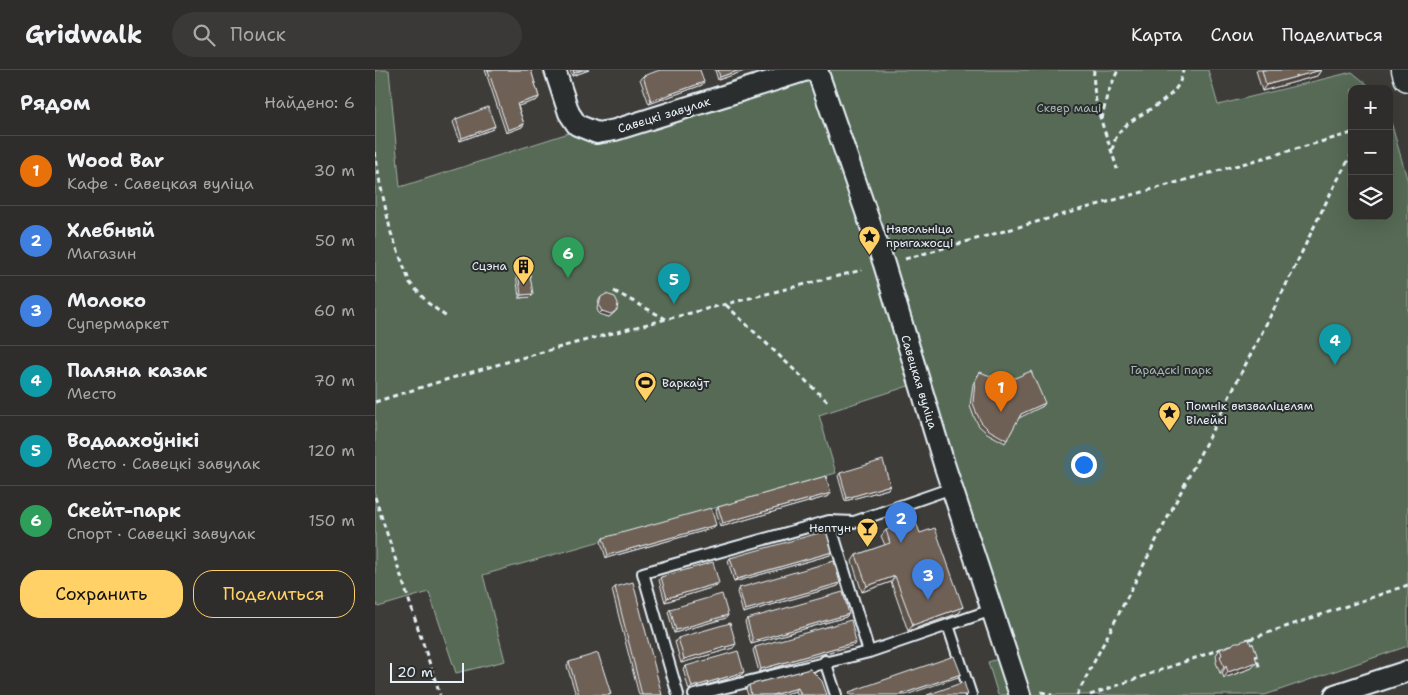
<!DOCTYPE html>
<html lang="ru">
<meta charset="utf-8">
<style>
body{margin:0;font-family:"Shantell Sans",sans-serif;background:#3a3937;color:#f1f3f6}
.controls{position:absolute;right:15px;top:15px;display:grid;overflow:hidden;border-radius:10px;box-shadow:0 5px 20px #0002}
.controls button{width:45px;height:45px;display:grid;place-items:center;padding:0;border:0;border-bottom:1px solid #494947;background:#2e2d2b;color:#f1f3f6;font:25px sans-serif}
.scale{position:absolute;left:15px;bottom:12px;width:74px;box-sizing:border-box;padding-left:5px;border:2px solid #e8f1f8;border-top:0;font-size:14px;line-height:18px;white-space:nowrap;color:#e8f1f8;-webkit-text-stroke:4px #2a2d2e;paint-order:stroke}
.you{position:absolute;left:708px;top:394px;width:18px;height:18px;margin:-12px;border:4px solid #fff;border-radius:50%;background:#1a73e8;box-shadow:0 0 0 8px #1a73e833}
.badge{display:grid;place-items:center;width:32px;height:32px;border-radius:50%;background:#ffd166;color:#fff;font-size:16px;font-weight:700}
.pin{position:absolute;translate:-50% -41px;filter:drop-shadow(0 1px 2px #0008)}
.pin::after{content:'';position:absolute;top:26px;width:18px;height:15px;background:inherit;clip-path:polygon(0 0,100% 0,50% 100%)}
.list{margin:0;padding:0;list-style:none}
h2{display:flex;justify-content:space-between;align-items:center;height:65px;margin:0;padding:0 20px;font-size:21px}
h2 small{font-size:16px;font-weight:400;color:#a7a8a9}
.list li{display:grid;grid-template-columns:32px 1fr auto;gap:15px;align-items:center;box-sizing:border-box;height:70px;padding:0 20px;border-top:1px solid #494947}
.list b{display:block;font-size:19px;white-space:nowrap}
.list p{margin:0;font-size:16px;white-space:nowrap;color:#a7a8a9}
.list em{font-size:16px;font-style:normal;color:#a7a8a9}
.actions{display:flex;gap:10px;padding:15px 20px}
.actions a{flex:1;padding:11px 0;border:1px solid #ffd166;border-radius:20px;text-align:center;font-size:18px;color:#ffd166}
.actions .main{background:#ffd166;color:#111}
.icon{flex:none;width:28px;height:28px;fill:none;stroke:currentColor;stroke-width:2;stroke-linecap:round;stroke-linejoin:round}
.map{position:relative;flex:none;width:1033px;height:625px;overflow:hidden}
header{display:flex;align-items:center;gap:30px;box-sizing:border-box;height:70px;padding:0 25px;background:#2e2d2b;border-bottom:1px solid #494947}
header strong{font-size:24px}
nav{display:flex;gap:28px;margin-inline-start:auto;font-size:18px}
.search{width:350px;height:45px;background:#3a3937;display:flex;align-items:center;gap:12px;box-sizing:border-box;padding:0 18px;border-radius:28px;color:#a7a8a9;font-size:19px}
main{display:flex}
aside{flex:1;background:#2e2d2b}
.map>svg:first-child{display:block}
.green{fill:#576b55;stroke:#a0aea6}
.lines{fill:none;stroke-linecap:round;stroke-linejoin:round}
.lane-casing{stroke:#e8f1f8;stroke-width:14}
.street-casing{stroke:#e8f1f8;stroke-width:24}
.secondary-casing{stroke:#e8f1f8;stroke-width:31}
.path{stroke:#e8f1f8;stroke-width:3;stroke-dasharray:5 4;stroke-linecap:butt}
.lane{stroke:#2a2d2e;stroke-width:10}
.street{stroke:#2a2d2e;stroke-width:20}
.secondary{stroke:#2a2d2e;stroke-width:28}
.wall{fill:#5f5348;stroke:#e8f1f8}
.shaded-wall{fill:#4d433b;stroke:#e8f1f8}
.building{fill:#6e6054;stroke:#e8f1f8}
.labels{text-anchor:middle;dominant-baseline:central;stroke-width:4;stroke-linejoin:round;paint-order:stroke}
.park-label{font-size:12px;fill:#a7b5af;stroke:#2a2d2e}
.street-label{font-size:12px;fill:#e8f1f8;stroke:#2a2d2e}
.poi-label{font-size:12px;fill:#e8f1f8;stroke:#2a2d2e;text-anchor:start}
</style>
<header>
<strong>Gridwalk</strong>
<div class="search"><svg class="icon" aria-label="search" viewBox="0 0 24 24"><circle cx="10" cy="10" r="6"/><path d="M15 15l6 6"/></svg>Поиск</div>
<nav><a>Карта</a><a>Слои</a><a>Поделиться</a></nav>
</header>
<main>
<aside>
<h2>Рядом<small>Найдено: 6</small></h2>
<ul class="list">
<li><span class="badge" style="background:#e8710a">1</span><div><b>Wood Bar</b><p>Кафе · Савецкая вуліца</p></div><em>30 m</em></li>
<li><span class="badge" style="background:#3f7fe0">2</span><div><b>Хлебный</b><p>Магазин</p></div><em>50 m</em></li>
<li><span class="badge" style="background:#3f7fe0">3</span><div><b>Молоко</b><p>Супермаркет</p></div><em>60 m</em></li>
<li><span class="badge" style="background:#0f9aa8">4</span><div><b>Паляна казак</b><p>Место</p></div><em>70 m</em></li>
<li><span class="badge" style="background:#0f9aa8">5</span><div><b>Водаахоўнікі</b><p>Место · Савецкі завулак</p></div><em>120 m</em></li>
<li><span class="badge" style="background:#2e9e5b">6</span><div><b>Скейт-парк</b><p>Спорт · Савецкі завулак</p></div><em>150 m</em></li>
</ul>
<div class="actions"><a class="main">Сохранить</a><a>Поделиться</a></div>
</aside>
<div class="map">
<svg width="1033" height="625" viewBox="0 0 1033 625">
<rect width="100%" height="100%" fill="#3e3c39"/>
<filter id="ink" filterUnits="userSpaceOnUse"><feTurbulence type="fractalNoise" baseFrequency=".02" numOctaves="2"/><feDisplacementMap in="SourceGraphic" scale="10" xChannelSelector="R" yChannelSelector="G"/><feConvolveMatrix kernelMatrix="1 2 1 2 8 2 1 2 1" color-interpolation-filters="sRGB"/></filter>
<g filter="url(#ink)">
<!-- green -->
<path class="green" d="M0,0H14L25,117L391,0H833L843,35L977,2L998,19H977V146H1014V45L1033,112V576L890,625H652L552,310L444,345L461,403L108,505L130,591L81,603L54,522L3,537L0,529Z
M623,589L634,625H623L613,592Z"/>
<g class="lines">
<defs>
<path id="lane" d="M454,451L494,582
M573,555L617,540
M450,591L461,625
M303,625L268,503L454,451L479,452L577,418
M319,625L494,582L573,555L596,625"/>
<path id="street" d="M180,0L194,43L202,55L222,63L240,60L432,0
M442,0L509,194L569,394L645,625
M960,625L1033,601"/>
<path id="secondary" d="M1031,0L1033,7"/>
</defs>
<!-- lane casing -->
<use href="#lane" class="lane-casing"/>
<!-- street casing -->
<use href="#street" class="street-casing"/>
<!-- secondary casing -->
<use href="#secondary" class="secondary-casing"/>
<!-- path -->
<path class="path" d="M719,0C716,35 733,66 742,99
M727,49L732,25L743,0
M737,80C739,73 741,64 747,59C766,39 804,33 808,0
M0,82L5,113L16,163L35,213L53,233L73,248
M530,189L977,63
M239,221L291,249
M351,235L452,331
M0,332C160,280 324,241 487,200
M0,427L65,625
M875,569L1033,515
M871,570L875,569L878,577
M880,583L885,599
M666,622L677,625
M702,625C769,495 835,364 902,233C927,184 949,132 977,84
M715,625L860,574"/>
<!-- lane -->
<use href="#lane" class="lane"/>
<!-- street -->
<use href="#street" class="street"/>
<!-- secondary -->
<use href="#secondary" class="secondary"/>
</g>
<!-- wall -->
<path class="wall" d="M110,0H156L164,27L162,30L143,36L149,54L147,57L131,63Z
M195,0H214L197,6Z
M340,0H372L343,10Z
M881,0H946L942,6L887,21Z
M268,6L327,15L274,34L265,9Z
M81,49L120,56L118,59L85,71L78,52Z
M143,200L155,227L144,228L141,203Z
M226,227L239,243L234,247L224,244L222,239L224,230Z
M603,305L668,336L644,347L630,373L612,363L604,356L599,347L595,336L598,314Z
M465,403L515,415L513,419L470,431L463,406Z
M454,426L345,457L341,440L343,437Z
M339,458L231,488L226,472L228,468Z
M511,460L545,463L588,537L584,543L533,561L516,512L487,522L477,491L481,485L510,475L506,466Z
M457,482L455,485L359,512L353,491L355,488Z
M286,507L342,516L290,532L284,510Z
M465,513L463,516L368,543L362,522L364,518Z
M240,517L287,625H264L237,520Z
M295,539L353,545L351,548L299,563L293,542Z
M474,544L471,547L376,574L370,552L372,549Z
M303,568L358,578L306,593L300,572Z
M864,572L880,587L882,592L877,598L849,608L847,603H845L841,592L842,590L841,585L845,579Z
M479,575L384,602L378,580L380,577Z
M194,592L236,624L235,625H201L192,596Z
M311,596L366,605L314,620L308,599Z
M435,599L452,625H422L421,621L406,625H373L371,619L374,615Z"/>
<!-- shaded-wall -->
<path class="shaded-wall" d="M207,0H214L197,6L199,3Z
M365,0H372L343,10L345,7Z
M946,0L942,6L887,21L891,15Z
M329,12L327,15L274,34L276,31Z
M164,27L162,30L140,37L142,34Z
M149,54L147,57L131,63L133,60Z
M120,56L118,59L85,71L87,68Z
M158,224L155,227L144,228L146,225Z
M242,240L239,243L234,247L224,244L227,241Z
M670,333L668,336L644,348L646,344Z
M515,415L513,419L470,431L472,428Z
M456,423L454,426L345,457L348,453Z
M341,455L339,458L231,488L233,485Z
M457,482L455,485L359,512L362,509Z
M520,506L516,512L487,522L492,516Z
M344,513L342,516L290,532L292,528Z
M465,513L463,516L368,543L370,540Z
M588,537L584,543L533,561L538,555Z
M474,544L471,547L376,574L378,571Z
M353,545L351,548L299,563L301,560Z
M481,572L479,575L384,602L386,599Z
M361,574L358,578L306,593L309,589Z
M882,592L877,598L849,608L853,602Z
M851,596L847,603H845L849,597Z
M369,602L366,605L314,620L317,617Z
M586,604L583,607L531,625H524Z
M423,618L421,621L406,625H397Z"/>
<!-- building -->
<path class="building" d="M113,0H156L164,27L142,34L149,54L133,60Z
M198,0H207L199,3Z
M285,0H325L329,12L276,31L268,6Z
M343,0H365L345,7Z
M887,0H946L891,15Z
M113,37L120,56L87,68L81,49Z
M154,199L158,224L146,225L143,200Z
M231,224L240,227L243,233L242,240L236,244L227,241L224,236L226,227Z
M656,301L670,333L646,344L632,370L614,360L606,352L602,344L598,333L600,311L605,302L631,312Z
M508,390L515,415L472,428L465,403Z
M451,406L456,423L348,453L343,437Z
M336,438L341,455L233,485L228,468Z
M540,450L545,463L560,458L588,537L538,555L520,506L492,516L481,485L515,473L511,460Z
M451,461L457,482L362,509L355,488Z
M459,491L465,513L370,540L364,518Z
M338,492L344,513L292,528L286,507Z
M258,512L287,625H267L240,517Z
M468,522L474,544L378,571L372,549Z
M347,524L353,545L301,560L295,539Z
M476,550L481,572L386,599L380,577Z
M355,553L361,574L309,589L303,568Z
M874,569L876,575L878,574L882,585L880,586L882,592L853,602L851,596L849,597L845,586L847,585L845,579L857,575L860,572H864Z
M363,581L369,602L317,617L311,596Z
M223,583L236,624L233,625H204L194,592Z
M579,586L586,604L524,625H475L474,622Z
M435,599L447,611L452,625H426L423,618L397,625H376L374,615Z
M589,612L593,625H552Z"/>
</g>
<!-- icons -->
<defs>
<symbol id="sight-pin" viewBox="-11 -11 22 30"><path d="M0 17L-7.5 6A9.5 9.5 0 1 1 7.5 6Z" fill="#ffd166" stroke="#2a2d2e"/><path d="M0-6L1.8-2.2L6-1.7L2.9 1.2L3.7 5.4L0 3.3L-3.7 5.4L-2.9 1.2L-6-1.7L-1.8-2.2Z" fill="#111"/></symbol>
<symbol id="building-pin" viewBox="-11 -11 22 30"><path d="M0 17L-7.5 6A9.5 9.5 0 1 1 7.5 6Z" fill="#ffd166" stroke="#2a2d2e"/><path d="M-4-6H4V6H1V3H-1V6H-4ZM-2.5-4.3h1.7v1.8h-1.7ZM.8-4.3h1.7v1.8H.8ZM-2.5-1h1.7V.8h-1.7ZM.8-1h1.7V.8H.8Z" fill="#111"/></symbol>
<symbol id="stadium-pin" viewBox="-11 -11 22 30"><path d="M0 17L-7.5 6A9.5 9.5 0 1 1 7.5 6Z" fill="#ffd166" stroke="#2a2d2e"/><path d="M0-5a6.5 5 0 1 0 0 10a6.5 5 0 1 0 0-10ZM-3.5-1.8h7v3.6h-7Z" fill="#111"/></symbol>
<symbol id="bar-pin" viewBox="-11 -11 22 30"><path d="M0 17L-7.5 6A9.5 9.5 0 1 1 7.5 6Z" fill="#ffd166" stroke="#2a2d2e"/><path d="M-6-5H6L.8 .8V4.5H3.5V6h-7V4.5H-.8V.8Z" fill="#111"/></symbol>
</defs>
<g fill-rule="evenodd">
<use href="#sight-pin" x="482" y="154" width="25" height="34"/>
<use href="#building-pin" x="136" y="184" width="25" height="34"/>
<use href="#stadium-pin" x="258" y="300" width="25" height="34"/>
<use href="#sight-pin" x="782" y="330" width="25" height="34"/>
<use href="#bar-pin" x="480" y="446" width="25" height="34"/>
</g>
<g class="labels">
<!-- park labels -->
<g class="park-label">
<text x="694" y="38">Сквер маці</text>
<text x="796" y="300">Гарадскі парк</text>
</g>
<!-- street labels -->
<g class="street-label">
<text transform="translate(289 45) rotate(-17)">Савецкі завулак</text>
<text transform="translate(544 312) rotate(73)">Савецкая вуліца</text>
</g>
<!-- poi labels -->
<g class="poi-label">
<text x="511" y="159">Нявольніца<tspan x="511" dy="14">прыгажосці</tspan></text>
<text x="132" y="196" text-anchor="end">Сцэна</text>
<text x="287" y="313">Варкаўт</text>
<text x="811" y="336">Помнік вызваліцелям<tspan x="811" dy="14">Вілейкі</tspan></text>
<text x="476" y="458" text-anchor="end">Нептун</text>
</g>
</g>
</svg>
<div class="controls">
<button>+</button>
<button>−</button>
<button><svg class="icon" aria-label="layers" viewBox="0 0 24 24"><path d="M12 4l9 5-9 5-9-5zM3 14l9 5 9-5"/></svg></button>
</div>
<div class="scale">20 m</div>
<div class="you"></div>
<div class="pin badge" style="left:626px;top:342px;background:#e8710a">1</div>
<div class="pin badge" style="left:526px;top:473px;background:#3f7fe0">2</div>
<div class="pin badge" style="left:553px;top:530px;background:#3f7fe0">3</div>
<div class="pin badge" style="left:960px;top:295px;background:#0f9aa8">4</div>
<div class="pin badge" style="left:299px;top:234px;background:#0f9aa8">5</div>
<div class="pin badge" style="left:193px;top:208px;background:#2e9e5b">6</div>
</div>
</main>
